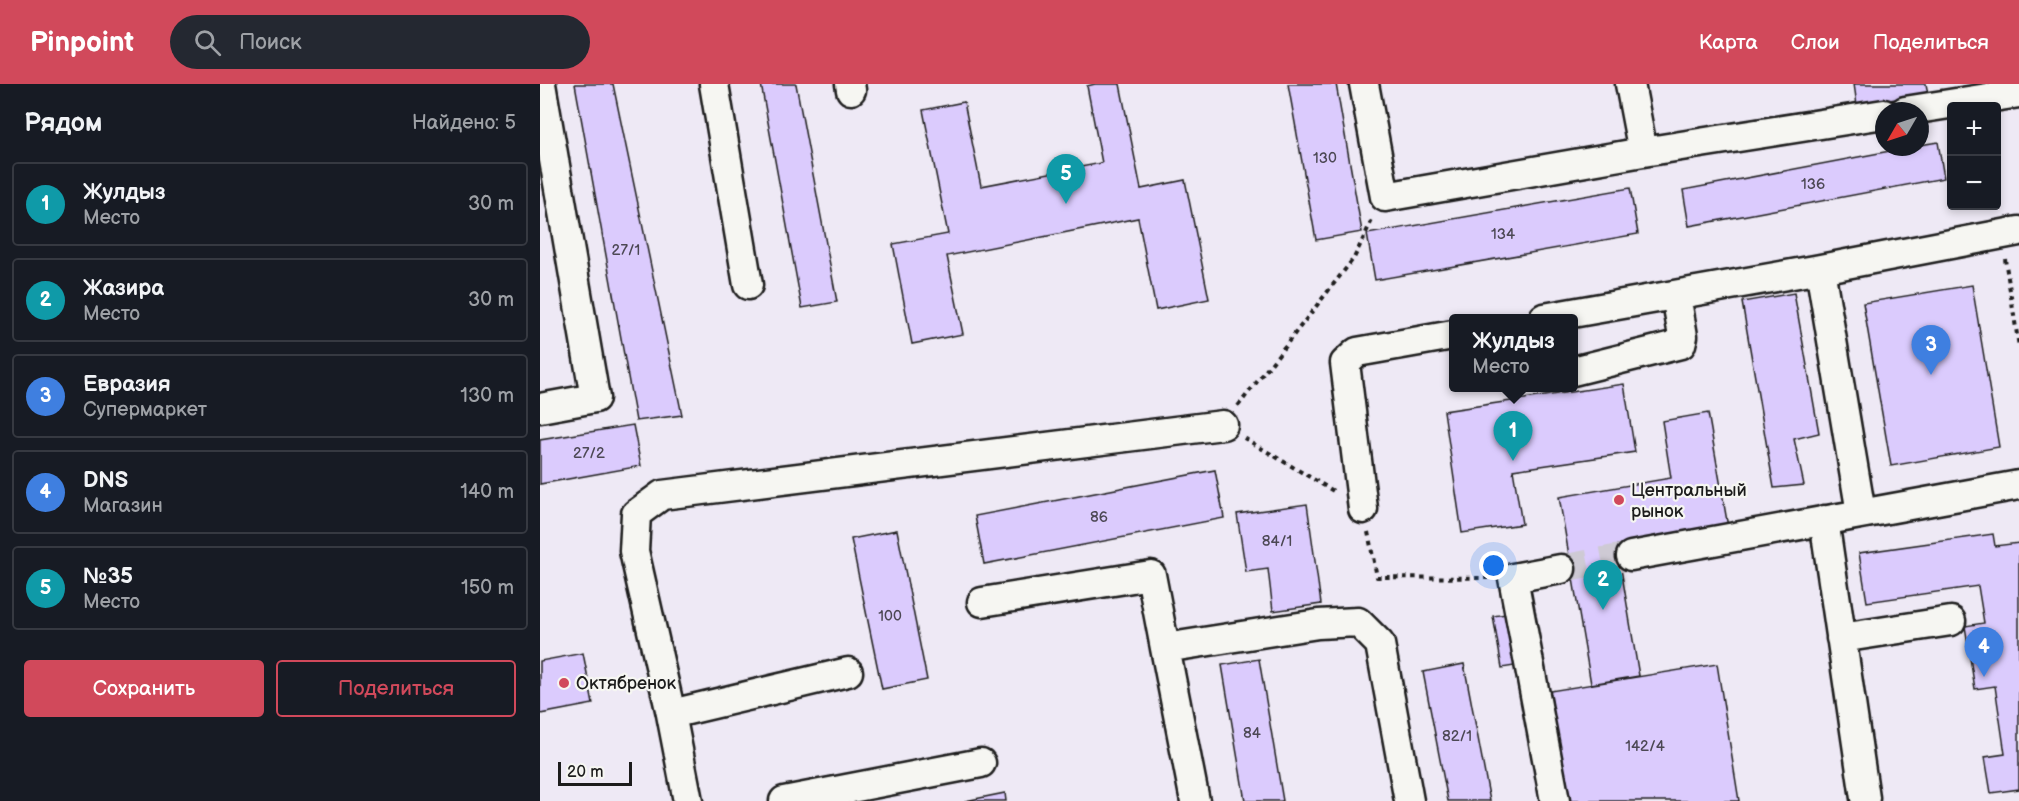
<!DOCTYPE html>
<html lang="ru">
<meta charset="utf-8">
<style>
body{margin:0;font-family:"Balsamiq Sans",sans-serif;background:#242831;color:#f1f3f6}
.controls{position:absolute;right:18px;top:18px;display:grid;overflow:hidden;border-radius:6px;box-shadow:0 3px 9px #0003}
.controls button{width:54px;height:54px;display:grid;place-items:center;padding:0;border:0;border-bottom:2px solid #363941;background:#171b24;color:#f1f3f6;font:30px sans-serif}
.compass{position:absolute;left:1335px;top:18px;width:54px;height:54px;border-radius:50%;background:#171b24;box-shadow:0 3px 9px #0003;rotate:231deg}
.scale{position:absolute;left:18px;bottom:15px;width:74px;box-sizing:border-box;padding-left:6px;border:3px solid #1c1c1c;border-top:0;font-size:16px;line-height:21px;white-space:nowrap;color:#1c1c1c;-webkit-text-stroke:4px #f6f6f2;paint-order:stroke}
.you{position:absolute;left:954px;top:482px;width:21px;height:21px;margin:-15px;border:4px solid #fff;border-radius:50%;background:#1a73e8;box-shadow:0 0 0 9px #1a73e833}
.badge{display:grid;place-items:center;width:39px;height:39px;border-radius:50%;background:#d1495b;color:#fff;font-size:20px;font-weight:700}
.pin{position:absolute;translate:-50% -50px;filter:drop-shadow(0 2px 3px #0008)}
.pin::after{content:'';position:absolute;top:32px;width:21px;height:18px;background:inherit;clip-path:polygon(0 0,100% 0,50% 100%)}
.popup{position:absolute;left:909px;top:230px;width:129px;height:78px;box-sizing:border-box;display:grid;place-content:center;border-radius:6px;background:#171b24;filter:drop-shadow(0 2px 4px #0005);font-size:20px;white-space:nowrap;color:#9ea1a6}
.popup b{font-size:22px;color:#f1f3f6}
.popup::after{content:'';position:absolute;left:50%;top:100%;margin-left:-12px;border:12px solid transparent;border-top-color:#171b24}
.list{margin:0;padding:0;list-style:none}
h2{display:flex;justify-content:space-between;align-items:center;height:78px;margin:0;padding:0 24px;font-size:26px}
h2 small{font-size:20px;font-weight:400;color:#9ea1a6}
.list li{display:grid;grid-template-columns:39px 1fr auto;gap:18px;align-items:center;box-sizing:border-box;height:84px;margin:0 12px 12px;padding:0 12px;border:2px solid #363941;border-radius:6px}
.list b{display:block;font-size:22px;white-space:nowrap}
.list p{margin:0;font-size:20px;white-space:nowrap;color:#9ea1a6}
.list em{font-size:20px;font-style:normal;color:#9ea1a6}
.actions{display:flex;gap:12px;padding:18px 24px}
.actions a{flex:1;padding:14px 0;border:2px solid #d1495b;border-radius:6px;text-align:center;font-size:21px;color:#d1495b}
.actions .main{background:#d1495b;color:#fff}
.icon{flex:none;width:33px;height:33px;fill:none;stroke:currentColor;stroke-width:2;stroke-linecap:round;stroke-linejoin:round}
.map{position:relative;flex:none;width:1479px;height:717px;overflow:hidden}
header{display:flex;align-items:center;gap:36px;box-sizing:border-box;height:84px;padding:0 30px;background:#d1495b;color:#fff}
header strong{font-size:28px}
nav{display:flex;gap:33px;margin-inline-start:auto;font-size:21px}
.search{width:420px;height:54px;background:#242831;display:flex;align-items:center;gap:15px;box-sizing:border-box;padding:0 21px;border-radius:33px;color:#9ea1a6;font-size:22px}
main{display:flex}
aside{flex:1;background:#171b24}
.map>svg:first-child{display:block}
.building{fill:#dbcbfd;stroke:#1c1c1c;stroke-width:1.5}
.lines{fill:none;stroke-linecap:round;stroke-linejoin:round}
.minor-tunnel{stroke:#cecad4;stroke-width:28;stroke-dasharray:28 14;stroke-linecap:butt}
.minor-casing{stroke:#1c1c1c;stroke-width:33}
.path{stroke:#1c1c1c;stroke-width:4;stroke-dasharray:4.5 4.5;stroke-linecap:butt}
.minor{stroke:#f6f6f2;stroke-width:28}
.poi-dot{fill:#d1495b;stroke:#f6f6f2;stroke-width:2}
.labels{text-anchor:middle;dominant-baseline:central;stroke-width:4.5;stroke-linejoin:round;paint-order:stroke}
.number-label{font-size:15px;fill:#4c4854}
.poi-label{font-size:18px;fill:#1c1c1c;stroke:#f6f6f2;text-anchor:start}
</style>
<header>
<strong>Pinpoint</strong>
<div class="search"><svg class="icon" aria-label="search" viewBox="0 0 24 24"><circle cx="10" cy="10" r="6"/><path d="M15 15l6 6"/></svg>Поиск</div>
<nav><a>Карта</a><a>Слои</a><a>Поделиться</a></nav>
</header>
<main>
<aside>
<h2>Рядом<small>Найдено: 5</small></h2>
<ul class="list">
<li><span class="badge" style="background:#0f9aa8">1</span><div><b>Жулдыз</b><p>Место</p></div><em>30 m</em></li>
<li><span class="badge" style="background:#0f9aa8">2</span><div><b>Жазира</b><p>Место</p></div><em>30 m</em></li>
<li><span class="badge" style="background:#3f7fe0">3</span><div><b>Евразия</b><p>Супермаркет</p></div><em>130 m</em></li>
<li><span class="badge" style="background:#3f7fe0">4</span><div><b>DNS</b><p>Магазин</p></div><em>140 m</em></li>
<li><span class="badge" style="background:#0f9aa8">5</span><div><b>№35</b><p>Место</p></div><em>150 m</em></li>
</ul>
<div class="actions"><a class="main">Сохранить</a><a>Поделиться</a></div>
</aside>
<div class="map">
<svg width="1479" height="717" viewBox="0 0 1479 717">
<rect width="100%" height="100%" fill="#eee9f5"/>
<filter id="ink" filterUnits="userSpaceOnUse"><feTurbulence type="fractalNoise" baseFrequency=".0167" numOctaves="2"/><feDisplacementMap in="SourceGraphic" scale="12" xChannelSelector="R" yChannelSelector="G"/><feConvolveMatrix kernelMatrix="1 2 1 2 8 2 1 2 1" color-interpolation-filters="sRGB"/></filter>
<g filter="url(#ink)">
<!-- building -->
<path class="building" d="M35,0H73L142,331L96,337Z
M221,0H256L297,218L262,224Z
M555,0H580L601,105L645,96L669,215L616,226L598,134L407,172L423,250L372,260L353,160L408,150L383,26L424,18L441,102L562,79L547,2Z
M748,0H796L822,148L776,156Z
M1314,0H1386L1388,10L1317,21Z
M1398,58L1404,94L1149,142L1143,106L1371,63H1380V61Z
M1090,104L1098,150L835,196L827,150Z
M1432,201L1459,363L1351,382L1323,219Z
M1254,209L1279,349L1254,355L1264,401L1234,404L1202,218Z
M1084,300L1095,368L973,386L982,440L922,449L904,327Z
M1168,329L1188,443L1077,461L1099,592L1051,600L1019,413L1131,394L1122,337Z
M93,341L101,382L0,400V356Z
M675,386L684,434L444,480L435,432Z
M767,420L781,520L733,527L728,485L706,488L697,430Z
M357,446L387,596L342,605L311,455Z
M1453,450L1455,462L1479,459V705L1451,709L1445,673L1465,670L1455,602L1435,605L1425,542L1444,539L1438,502L1327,518L1319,469Z
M978,528L987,580L962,584L953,532Z
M43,569L53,620L0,630V577Z
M719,575L743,717H705L682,581Z
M924,580L950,717H908L883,588Z
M1177,580L1199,717H1028L1010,607Z
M465,709L466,717H425Z"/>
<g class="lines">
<!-- minor-tunnel -->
<path class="minor-tunnel" d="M1021,485L1091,472"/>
<defs>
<path id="minor" d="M174,0L208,201
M310,0L311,6
M824,0L845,113L1103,68L1344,30
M1090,0L1103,68
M1365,27L1479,9
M1280,185L1321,429
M1004,234L1275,186L1479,147
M1033,287L1141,260L1143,252L1136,211
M0,324L55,314L1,0
M823,425L805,279L817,268L913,251
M1284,436L1325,714
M1091,472L1479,401
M442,518L611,491L625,564
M1301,554L1411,537
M131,630L308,588
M148,717L131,630L94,467L96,430L122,411L683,341
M244,717L441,679
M655,717L625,564L778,540L818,538L840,560L869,717
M1015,717L973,494L1021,485"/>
</defs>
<!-- minor casing -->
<use href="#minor" class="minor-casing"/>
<!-- path -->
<path class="path" d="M1465,175L1479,263
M698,322L814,174L833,134
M704,354L795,408
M828,448L837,493L948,494"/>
<!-- minor -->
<use href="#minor" class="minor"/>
</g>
</g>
<!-- markers -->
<g class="poi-dot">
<circle cx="1079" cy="416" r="6"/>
<circle cx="24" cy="599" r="6"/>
</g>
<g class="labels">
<!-- number labels -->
<g class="number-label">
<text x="785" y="74">130</text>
<text x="1273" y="100">136</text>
<text x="963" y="150">134</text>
<text x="86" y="166">27/1</text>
<text x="49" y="369">27/2</text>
<text x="559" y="433">86</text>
<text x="737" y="457">84/1</text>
<text x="350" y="532">100</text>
<text x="712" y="649">84</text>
<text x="917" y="652">82/1</text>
<text x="1105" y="662">142/4</text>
</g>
<!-- poi labels -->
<g class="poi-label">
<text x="1091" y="406">Центральный<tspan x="1091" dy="21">рынок</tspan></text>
<text x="36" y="599">Октябренок</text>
</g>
</g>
</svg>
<div class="controls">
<button>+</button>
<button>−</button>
</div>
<svg class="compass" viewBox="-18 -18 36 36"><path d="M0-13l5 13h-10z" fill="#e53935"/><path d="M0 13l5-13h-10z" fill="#9ea1a6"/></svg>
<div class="scale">20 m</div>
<div class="you"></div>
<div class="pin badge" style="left:973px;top:377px;background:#0f9aa8">1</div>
<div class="popup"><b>Жулдыз</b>Место</div>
<div class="pin badge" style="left:1063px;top:526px;background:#0f9aa8">2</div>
<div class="pin badge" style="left:1391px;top:291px;background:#3f7fe0">3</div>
<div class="pin badge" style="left:1444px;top:593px;background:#3f7fe0">4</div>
<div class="pin badge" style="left:526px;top:120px;background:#0f9aa8">5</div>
</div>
</main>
